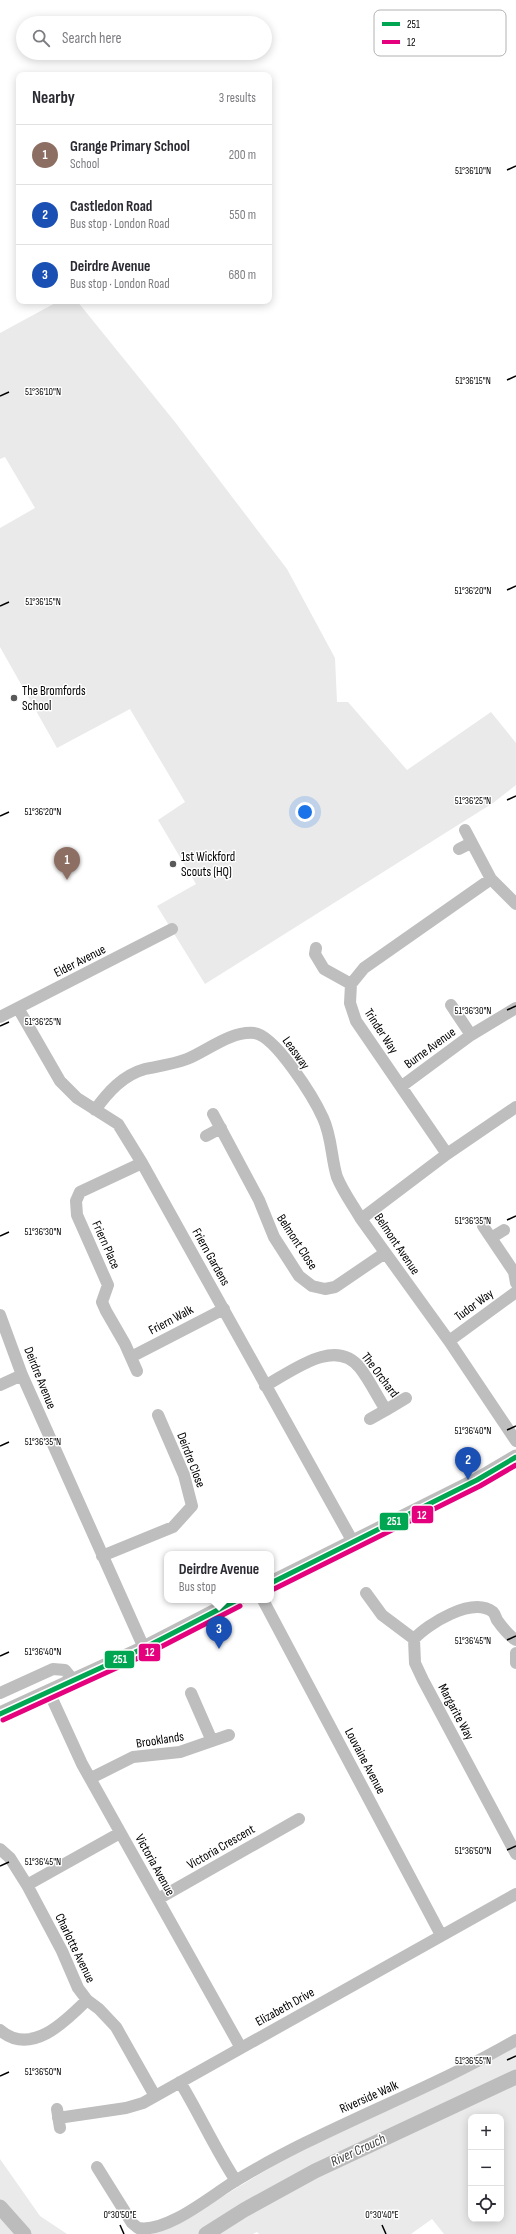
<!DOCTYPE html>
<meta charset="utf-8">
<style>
body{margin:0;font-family:"Sofia Sans Condensed",sans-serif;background:#f2f2f3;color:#2b2b33}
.controls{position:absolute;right:12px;bottom:12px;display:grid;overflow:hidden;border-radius:8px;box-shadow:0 2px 10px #0003}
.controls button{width:36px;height:36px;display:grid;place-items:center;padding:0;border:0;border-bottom:1px solid #e1e1e2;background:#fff;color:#2b2b33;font:20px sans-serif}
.you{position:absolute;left:305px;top:812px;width:14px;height:14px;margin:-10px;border:3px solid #fff;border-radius:50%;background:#1a73e8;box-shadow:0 0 0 6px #1a73e833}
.badge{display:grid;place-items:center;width:26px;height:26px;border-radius:50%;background:#595959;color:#fff;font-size:13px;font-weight:700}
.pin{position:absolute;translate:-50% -33px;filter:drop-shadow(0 1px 2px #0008)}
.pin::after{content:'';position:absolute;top:21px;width:14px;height:12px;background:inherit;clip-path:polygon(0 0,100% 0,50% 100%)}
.popup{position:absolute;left:164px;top:1551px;width:110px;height:52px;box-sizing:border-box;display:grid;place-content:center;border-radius:8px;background:#fff;filter:drop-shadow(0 1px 3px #0005);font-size:13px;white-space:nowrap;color:#7c7c81}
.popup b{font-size:15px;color:#2b2b33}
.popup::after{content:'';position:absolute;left:50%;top:100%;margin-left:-8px;border:8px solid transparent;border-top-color:#fff}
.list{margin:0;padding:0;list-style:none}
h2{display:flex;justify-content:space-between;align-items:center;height:52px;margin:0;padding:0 16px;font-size:17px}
h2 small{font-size:13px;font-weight:400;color:#7c7c81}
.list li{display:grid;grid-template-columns:26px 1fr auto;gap:12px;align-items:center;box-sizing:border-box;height:60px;padding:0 16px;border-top:1px solid #e1e1e2}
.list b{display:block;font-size:15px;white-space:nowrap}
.list p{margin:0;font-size:13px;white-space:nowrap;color:#7c7c81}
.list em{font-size:13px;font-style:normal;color:#7c7c81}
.icon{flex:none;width:22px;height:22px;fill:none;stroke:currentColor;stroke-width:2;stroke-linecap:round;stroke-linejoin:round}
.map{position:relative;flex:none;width:516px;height:2234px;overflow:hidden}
.search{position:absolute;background:#fff;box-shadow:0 2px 10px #0003;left:16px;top:16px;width:256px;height:44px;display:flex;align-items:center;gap:10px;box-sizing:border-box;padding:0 14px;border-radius:22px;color:#7c7c81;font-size:15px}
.panel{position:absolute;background:#fff;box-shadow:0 2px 10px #0003;left:16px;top:72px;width:256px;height:232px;border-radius:8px}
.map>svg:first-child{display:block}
.green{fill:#eaeaea;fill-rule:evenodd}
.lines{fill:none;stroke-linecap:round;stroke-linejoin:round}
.river{stroke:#bcbcbc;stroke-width:15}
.minor{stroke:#bebebe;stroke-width:12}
.major{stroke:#bdbdbd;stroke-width:15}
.bus-1-casing{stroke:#fff;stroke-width:8}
.bus-2-casing{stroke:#fff;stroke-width:8}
.bus-1{stroke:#00a651;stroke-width:5}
.bus-2{stroke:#e5007d;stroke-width:5}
.ticks{fill:none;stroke:#000;stroke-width:1.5}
.poi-dot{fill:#595959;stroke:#fff;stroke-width:1.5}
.labels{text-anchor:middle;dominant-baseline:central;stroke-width:3;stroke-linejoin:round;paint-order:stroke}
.poi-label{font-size:13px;fill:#000;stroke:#fff;text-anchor:start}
.street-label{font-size:13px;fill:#000;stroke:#fff}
.water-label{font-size:14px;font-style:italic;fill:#404040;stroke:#fff}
.key{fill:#fff;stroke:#b2b2b2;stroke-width:1}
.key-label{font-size:11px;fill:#000}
.ticks-label{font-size:10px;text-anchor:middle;fill:#000;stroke:#fff;stroke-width:3;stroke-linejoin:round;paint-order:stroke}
.line-badge{stroke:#fff;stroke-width:1.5}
.badge-label{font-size:11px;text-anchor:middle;font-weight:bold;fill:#fff}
</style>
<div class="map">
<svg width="516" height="2234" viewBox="0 0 516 2234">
<rect width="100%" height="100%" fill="#fff"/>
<!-- green -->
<path class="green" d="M59,301H77L175,422L287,569L335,658L337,702H348L407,770L491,712L516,743V785L493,803L205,984L157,906L196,884L158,820L185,802L130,709L57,748L0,647V528L35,508L5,457L0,459V333Z
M516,2044V2234H444L432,2219L411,2234H259L257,2232L253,2234H151L189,2217L309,2144ZM471,2117H501V2219H471Z
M0,2159L40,2216L67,2234H0Z"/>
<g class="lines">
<!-- river -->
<path class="river" d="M0,2207L24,2234
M206,2234L244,2210L315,2171L516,2077"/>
<!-- minor -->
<path class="minor" d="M465,830L491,879L516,904
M459,849L471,843
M316,948L315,954L324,969L351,984
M451,1005L471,1035
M18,1008L60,1081L77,1098L118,1124L142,1163L353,1542
M0,1017L172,929
M402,1086L471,1035L516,1008
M516,1107L447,1154L361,1219L449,1341L516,1441
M95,1110C108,1092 123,1075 145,1069C159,1066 174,1064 187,1059C207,1051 230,1031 254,1033C275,1035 314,1098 323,1118C332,1137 331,1158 337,1177C343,1192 353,1205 361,1219
M213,1114L259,1200L274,1237L299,1276L312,1286L325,1289L335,1287L385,1253
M206,1136L221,1128
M447,1154L356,1021L350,1003L351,984L364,968L491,879
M483,1226L514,1272L516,1283
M491,1238L504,1230
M0,1315L22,1375L144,1648
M449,1341L516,1292
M131,1357L224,1309
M137,1371L125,1344L106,1311L102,1302L108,1285L77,1215L76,1201L80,1192L142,1163
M0,1385L22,1375
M265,1386C291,1372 335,1336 360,1368C370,1381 377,1396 386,1410L406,1398
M370,1419L386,1410
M102,1556L173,1527L192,1506L184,1475L158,1415
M366,1593L382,1615L414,1639
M263,1600L441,1935
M414,1639L415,1663L423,1680L516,1854
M414,1639C428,1624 472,1596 493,1612C495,1614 496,1618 497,1620C502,1627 509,1636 516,1640
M516,1653V1663
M49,1692L82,1764L241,2048
M0,1693L53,1669L65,1670L74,1681
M191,1693L212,1741
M91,1778L133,1757L180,1752L229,1735
M0,1849L10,1858L27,1885L62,1951L78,1988L87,2000L99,2009L116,2027L155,2096
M27,1885L120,1833
M158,1899L299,1819
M0,2030C31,2057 66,2021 87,2000
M180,2082C200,2115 215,2149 236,2181
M57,2109L60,2128
M58,2118L126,2108L143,2103L516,1894
M97,2167L132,2223L138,2228C165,2233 206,2200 229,2185C320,2128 423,2094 516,2040"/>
<!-- major -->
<path class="major" d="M271,1583L477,1480L516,1457
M0,1714L144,1648L237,1600"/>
<defs>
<path id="bus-1" d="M271,1583L477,1480L516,1457
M0,1714L144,1648L237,1600"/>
<path id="bus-2" d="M274,1589L480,1486L516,1465
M3,1720L147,1654L240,1606"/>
</defs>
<!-- bus-1 casing -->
<use href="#bus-1" class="bus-1-casing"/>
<!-- bus-2 casing -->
<use href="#bus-2" class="bus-2-casing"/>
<!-- bus-1 -->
<use href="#bus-1" class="bus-1"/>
<!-- bus-2 -->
<use href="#bus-2" class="bus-2"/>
</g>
<!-- ticks -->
<path class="ticks" d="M507,170L516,166M507,380L516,376M0,396L9,392M507,590L516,586M0,606L9,602M507,800L516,796M0,816L9,812M507,1010L516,1006M0,1026L9,1022M507,1220L516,1216M0,1236L9,1232M507,1430L516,1426M0,1446L9,1442M507,1640L516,1636M0,1656L9,1652M507,1850L516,1846M0,1866L9,1862M507,2060L516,2056M0,2076L9,2072M120,2225L124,2234M382,2225L386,2234"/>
<!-- markers -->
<g class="poi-dot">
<circle cx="14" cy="698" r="4"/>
<circle cx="173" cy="864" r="4"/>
</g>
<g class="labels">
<!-- poi labels -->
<g class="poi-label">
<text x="22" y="691">The Bromfords<tspan x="22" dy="15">School</tspan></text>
<text x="181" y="857">1st Wickford<tspan x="181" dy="15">Scouts (HQ)</tspan></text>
</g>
<!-- street labels -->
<g class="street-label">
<text transform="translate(80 961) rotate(-27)">Elder Avenue</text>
<text transform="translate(381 1031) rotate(57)">Trinder Way</text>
<text transform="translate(430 1048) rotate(-36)">Burne Avenue</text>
<text transform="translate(296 1053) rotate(54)">Leasway</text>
<text transform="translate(297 1242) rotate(57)">Belmont Close</text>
<text transform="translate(397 1244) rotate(56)">Belmont Avenue</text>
<text transform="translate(106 1245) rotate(66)">Friern Place</text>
<text transform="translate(211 1257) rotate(61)">Friern Gardens</text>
<text transform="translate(474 1305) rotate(-36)">Tudor Way</text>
<text transform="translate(171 1320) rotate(-28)">Friern Walk</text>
<text transform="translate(380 1375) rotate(53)">The Orchard</text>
<text transform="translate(40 1378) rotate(68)">Deirdre Avenue</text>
<text transform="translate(191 1460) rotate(69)">Deirdre Close</text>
<text transform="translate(456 1712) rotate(62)">Margarite Way</text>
<text transform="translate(160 1740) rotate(-9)">Brooklands</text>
<text transform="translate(365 1761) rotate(62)">Louvaine Avenue</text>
<text transform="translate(221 1847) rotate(-30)">Victoria Crescent</text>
<text transform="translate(155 1865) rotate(61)">Victoria Avenue</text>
<text transform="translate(75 1948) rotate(64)">Charlotte Avenue</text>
<text transform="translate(285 2007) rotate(-29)">Elizabeth Drive</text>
<text transform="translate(369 2097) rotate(-24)">Riverside Walk</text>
</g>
<!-- water labels -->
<g class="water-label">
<text transform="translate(358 2150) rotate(-25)">River Crouch</text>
</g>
</g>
<!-- legend -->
<rect x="374" y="10" width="132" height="46" rx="6" class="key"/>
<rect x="382" y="22" width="18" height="4" fill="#00a651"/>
<rect x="382" y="40" width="18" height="4" fill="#e5007d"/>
<g class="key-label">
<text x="407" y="28">251</text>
<text x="407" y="46">12</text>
</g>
<g class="ticks-label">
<text x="473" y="174">51°36'10"N</text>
<text x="473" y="384">51°36'15"N</text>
<text x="43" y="395">51°36'10"N</text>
<text x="473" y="594">51°36'20"N</text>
<text x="43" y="605">51°36'15"N</text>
<text x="473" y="804">51°36'25"N</text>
<text x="43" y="815">51°36'20"N</text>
<text x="473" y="1014">51°36'30"N</text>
<text x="43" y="1025">51°36'25"N</text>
<text x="473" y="1224">51°36'35"N</text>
<text x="43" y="1235">51°36'30"N</text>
<text x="473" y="1434">51°36'40"N</text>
<text x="43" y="1445">51°36'35"N</text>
<text x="473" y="1644">51°36'45"N</text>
<text x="43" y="1655">51°36'40"N</text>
<text x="473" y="1854">51°36'50"N</text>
<text x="43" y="1865">51°36'45"N</text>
<text x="473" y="2064">51°36'55"N</text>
<text x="43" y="2075">51°36'50"N</text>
<text x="120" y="2218">0°30'50"E</text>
<text x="382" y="2218">0°30'40"E</text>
</g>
<g class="line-badge">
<rect x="411" y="1505" width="23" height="19" rx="4" fill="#e5007d"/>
<rect x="379" y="1512" width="30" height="19" rx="4" fill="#00a651"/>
<rect x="138" y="1643" width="23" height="19" rx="4" fill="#e5007d"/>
<rect x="104" y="1650" width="31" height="19" rx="4" fill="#00a651"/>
</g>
<g class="badge-label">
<text x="422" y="1519">12</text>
<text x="394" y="1525">251</text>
<text x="150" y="1656">12</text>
<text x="120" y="1663">251</text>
</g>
</svg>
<div class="controls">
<button>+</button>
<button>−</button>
<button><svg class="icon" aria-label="locate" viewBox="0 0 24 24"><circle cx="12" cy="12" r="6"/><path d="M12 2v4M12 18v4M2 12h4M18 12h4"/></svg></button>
</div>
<div class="you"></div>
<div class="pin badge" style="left:67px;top:880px;background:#8d6e63">1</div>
<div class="pin badge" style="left:468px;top:1480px;background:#1a4fb4">2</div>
<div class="pin badge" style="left:219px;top:1649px;background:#1a4fb4">3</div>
<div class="popup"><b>Deirdre Avenue</b>Bus stop</div>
<div class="search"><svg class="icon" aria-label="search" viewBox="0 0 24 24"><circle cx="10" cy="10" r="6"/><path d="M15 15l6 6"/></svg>Search here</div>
<section class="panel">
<h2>Nearby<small>3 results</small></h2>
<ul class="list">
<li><span class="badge" style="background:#8d6e63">1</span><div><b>Grange Primary School</b><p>School</p></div><em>200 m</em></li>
<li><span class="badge" style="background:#1a4fb4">2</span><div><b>Castledon Road</b><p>Bus stop · London Road</p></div><em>550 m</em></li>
<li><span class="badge" style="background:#1a4fb4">3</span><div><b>Deirdre Avenue</b><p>Bus stop · London Road</p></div><em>680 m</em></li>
</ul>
</section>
</div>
